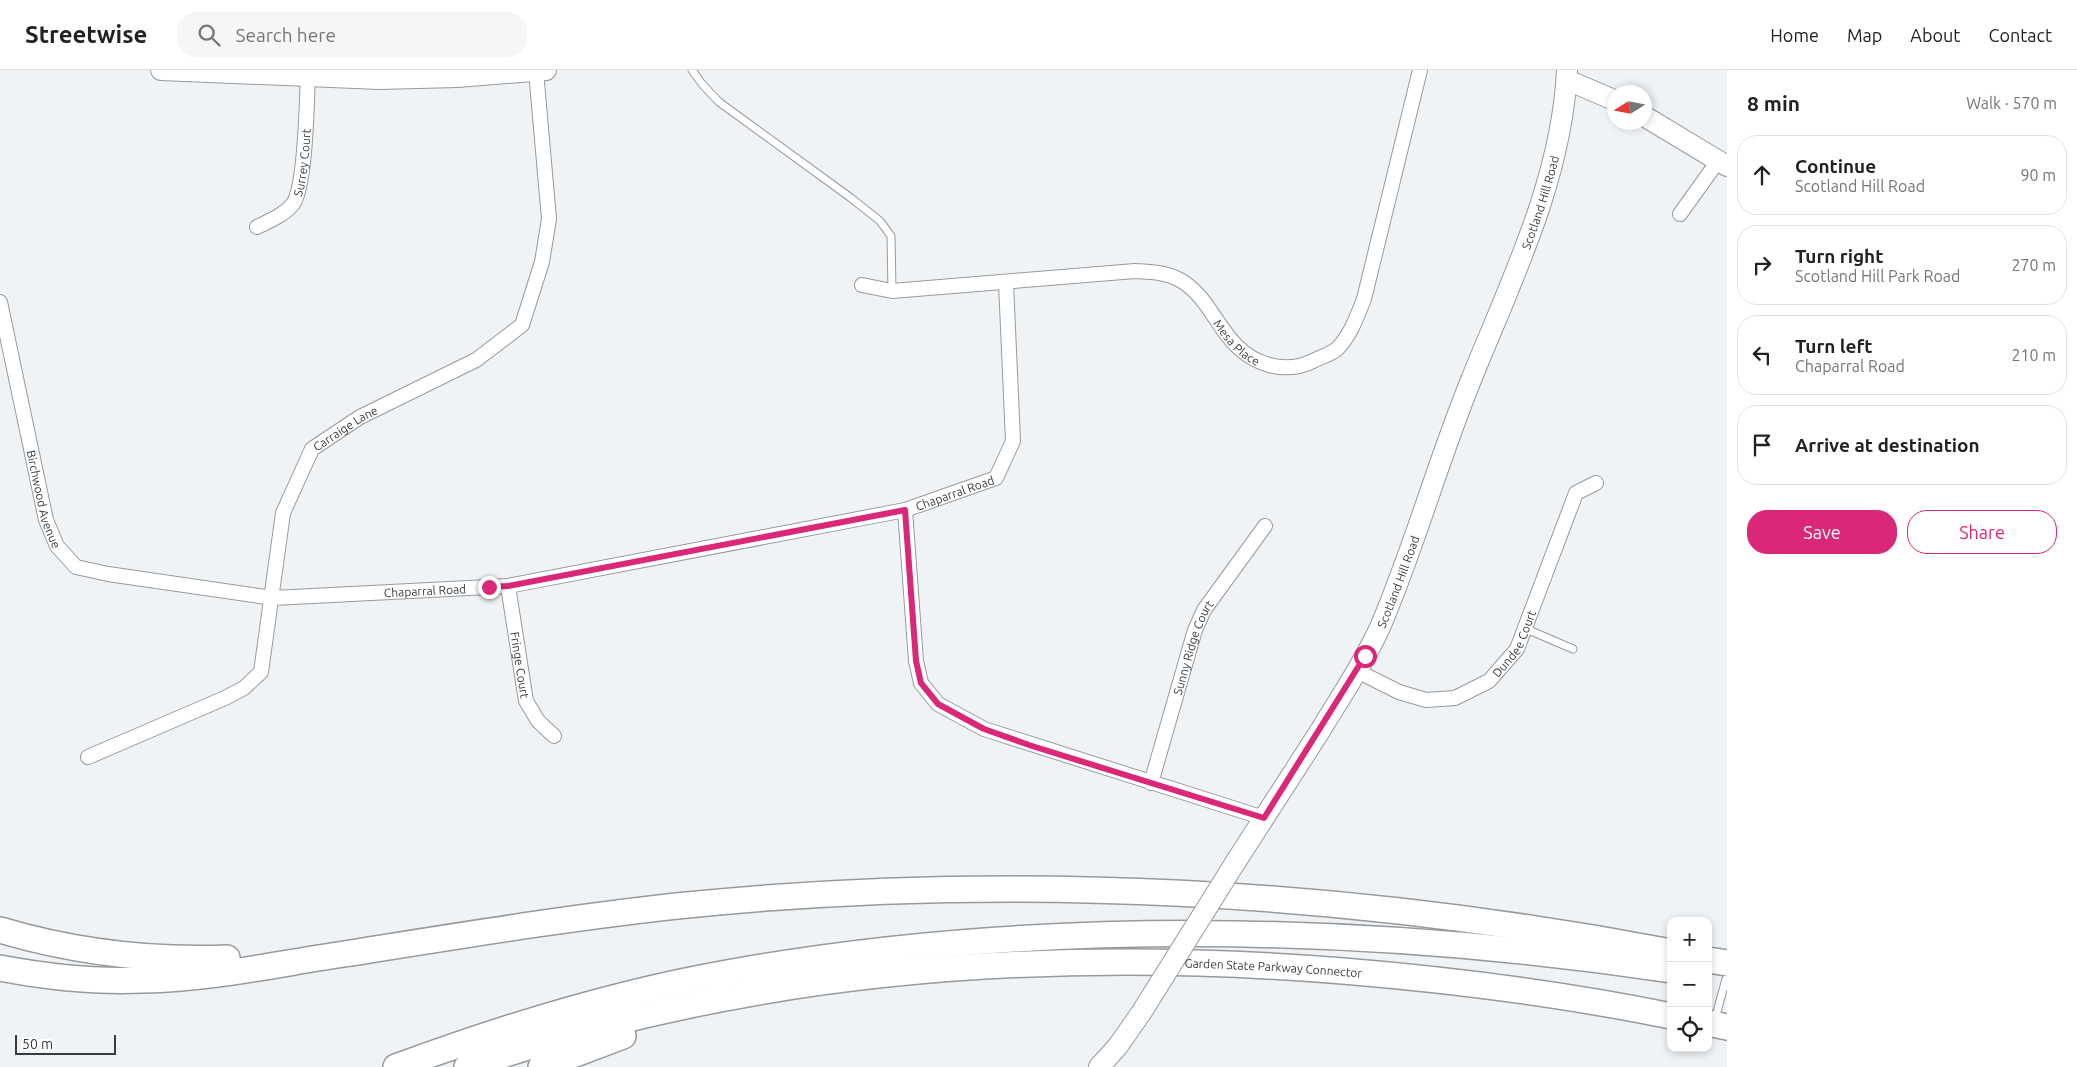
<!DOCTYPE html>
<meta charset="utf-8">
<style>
body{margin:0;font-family:Ubuntu,sans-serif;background:#f6f6f6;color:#222}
.controls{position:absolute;right:15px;bottom:15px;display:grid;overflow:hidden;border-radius:10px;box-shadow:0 2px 8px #0003}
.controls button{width:45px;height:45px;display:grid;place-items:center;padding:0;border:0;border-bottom:1px solid #e0e0e0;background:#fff;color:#222;font:25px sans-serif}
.compass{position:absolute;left:1607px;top:15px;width:45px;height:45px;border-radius:50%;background:#fff;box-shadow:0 2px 8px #0003;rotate:259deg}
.scale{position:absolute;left:15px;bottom:12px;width:101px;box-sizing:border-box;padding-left:5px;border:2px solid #393a3b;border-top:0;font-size:14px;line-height:18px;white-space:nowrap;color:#393a3b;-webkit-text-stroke:4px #fff;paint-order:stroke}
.stop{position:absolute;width:15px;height:15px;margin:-11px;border:4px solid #db2777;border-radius:50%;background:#fff}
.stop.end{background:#db2777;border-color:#fff;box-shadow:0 1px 5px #0008}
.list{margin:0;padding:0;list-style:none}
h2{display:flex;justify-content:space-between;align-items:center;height:65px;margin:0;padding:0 20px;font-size:21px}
h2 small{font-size:16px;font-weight:400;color:#767676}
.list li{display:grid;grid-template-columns:32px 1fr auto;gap:15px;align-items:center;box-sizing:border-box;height:80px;margin:0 10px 10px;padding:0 10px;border:1px solid #e0e0e0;border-radius:20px}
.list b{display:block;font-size:19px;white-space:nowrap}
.list p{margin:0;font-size:16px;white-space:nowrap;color:#767676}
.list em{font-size:16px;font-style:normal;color:#767676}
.actions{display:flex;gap:10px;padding:15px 20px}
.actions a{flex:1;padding:11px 0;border:1px solid #db2777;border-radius:20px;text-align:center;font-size:18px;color:#db2777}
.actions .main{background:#db2777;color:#fff}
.icon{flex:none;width:28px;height:28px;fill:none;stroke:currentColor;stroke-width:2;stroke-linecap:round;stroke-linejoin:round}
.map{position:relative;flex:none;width:1727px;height:997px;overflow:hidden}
header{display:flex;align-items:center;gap:30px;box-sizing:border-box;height:70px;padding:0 25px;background:#fff;border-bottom:1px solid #e0e0e0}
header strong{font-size:24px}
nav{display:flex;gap:28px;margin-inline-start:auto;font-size:18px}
.search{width:350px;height:45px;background:#f6f6f6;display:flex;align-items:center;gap:12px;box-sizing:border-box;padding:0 18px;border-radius:20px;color:#767676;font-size:19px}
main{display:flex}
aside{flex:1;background:#fff}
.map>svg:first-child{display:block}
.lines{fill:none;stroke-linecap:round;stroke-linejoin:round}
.lane-casing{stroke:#979a9c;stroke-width:9}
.street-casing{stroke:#979a9c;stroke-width:16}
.secondary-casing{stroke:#979a9c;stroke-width:22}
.highway-casing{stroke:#979a9c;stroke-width:28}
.lane{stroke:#fff;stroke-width:7}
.street{stroke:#fff;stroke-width:14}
.secondary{stroke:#fff;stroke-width:20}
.highway{stroke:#fff;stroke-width:25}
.secondary-bridge-casing{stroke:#979a9c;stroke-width:22;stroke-linecap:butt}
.secondary-bridge{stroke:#fff;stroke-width:20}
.route{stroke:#db2777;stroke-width:6}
.labels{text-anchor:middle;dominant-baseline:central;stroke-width:4.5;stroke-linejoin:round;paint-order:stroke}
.street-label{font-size:12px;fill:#393a3b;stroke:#fff}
</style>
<header>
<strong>Streetwise</strong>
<div class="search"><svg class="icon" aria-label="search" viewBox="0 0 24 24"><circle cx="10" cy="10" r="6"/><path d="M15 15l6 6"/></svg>Search here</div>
<nav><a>Home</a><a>Map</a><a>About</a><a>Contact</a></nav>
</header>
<main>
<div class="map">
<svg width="1727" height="997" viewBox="0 0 1727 997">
<rect width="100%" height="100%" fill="#f0f3f6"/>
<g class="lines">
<defs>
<path id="lane" d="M692,0L702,14L719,32L851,128L880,151L891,166L892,221
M1524,558L1573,579
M1715,949L1726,909"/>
<g id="street">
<path d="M1680,144L1718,91"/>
<path id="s1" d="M257,157C269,151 284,145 293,134C306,116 307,26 308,0"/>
<path id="s2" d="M862,215L892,221L1135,201C1150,202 1166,202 1180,210C1217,231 1220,281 1269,295C1284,299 1299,298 1313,291C1321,287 1331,284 1337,279C1351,265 1357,246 1364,229L1420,0"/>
<path id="s3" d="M0,232L46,450L57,476L76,497L108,504L273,528L508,516L905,440L996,408L1013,371L1006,213"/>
<path d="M905,440L916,591L921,613L938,634L984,659L1264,748"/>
<path id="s4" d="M508,516L526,631L538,651L554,666"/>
<path id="s5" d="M1357,601L1399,622L1426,630L1455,628L1489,611L1517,579L1576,423L1596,413"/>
<path id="s6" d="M88,687L225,628L244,618L261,602L283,443L312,379L360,347L476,290L522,255L542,192L549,149L536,1"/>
<path id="s7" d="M1151,713L1195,560L1204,540L1265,456"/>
</g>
<g id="secondary">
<path d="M161,0L379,9L457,7L546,0"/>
<path d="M1567,10L1614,30"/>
<path d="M1644,46L1727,96"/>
<path id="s8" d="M1235,793C1263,749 1292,705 1320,661C1341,626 1364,593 1381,555C1415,475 1438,391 1471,310C1511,211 1562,109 1567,0"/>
<path d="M1099,997L1118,976L1141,943"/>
</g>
<g id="highway">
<path d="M0,860C74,882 149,891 227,888"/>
<path d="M1708,890L1727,893"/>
<path d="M0,898C47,907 95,912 143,910C210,909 277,894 344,884C458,866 572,847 687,835C1013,802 1349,821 1671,882"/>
<path d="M1708,953L1727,957"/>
<path d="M396,997C504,957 614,923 727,903C1034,848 1363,854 1671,900"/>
<path id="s9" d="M467,997C748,898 1048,877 1343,901C1453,910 1563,924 1671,946"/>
<path d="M541,997L623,966"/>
</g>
</defs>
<!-- lane casing -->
<use href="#lane" class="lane-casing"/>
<!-- street casing -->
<use href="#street" class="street-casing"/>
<!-- secondary casing -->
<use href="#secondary" class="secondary-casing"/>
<!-- highway casing -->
<use href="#highway" class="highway-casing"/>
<!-- lane -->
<use href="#lane" class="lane"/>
<!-- street -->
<use href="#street" class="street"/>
<!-- secondary -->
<use href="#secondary" class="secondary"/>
<!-- highway -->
<use href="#highway" class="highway"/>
<defs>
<path id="secondary-bridge" d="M1141,943L1235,793"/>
</defs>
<!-- secondary-bridge casing -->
<use href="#secondary-bridge" class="secondary-bridge-casing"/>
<!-- secondary-bridge -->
<use href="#secondary-bridge" class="secondary-bridge"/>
</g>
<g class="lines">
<!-- route -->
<path class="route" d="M489,517L508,516L905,440L916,591L921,613L938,634L984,659L1032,676L1264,748L1365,586"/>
</g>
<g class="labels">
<!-- street labels -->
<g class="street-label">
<text stroke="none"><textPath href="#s1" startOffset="86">Surrey Court</textPath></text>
<text stroke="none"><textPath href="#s8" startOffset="731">Scotland Hill Road</textPath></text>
<text stroke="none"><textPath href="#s2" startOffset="406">Mesa Place</textPath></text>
<text stroke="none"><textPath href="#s6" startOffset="464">Carraige Lane</textPath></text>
<text stroke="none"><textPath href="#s3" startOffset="1171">Chaparral Road</textPath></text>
<text stroke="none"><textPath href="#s3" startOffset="202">Birchwood Avenue</textPath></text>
<text stroke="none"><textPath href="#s8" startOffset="326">Scotland Hill Road</textPath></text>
<text stroke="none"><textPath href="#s3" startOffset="631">Chaparral Road</textPath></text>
<text stroke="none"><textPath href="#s5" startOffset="188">Dundee Court</textPath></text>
<text stroke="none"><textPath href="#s7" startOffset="142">Sunny Ridge Court</textPath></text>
<text stroke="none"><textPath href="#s4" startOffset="80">Fringe Court</textPath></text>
<text stroke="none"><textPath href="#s9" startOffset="818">Garden State Parkway Connector</textPath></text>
</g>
</g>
</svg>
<div class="controls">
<button>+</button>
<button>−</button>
<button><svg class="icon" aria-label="locate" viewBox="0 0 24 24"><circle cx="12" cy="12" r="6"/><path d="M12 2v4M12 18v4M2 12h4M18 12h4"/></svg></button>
</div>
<svg class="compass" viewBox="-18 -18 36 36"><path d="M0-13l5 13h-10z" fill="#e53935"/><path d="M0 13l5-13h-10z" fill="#767676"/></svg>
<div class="scale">50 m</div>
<div class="stop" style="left:1365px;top:586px"></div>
<div class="stop end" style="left:489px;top:517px"></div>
</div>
<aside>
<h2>8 min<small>Walk · 570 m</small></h2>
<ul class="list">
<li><svg class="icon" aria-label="ahead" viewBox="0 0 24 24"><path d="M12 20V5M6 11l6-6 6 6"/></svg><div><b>Continue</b><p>Scotland Hill Road</p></div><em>90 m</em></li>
<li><svg class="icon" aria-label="right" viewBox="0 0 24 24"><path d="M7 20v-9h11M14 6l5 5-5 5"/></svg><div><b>Turn right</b><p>Scotland Hill Park Road</p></div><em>270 m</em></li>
<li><svg class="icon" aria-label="left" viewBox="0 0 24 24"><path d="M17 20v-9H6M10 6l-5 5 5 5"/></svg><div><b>Turn left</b><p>Chaparral Road</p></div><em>210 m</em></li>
<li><svg class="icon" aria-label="arrive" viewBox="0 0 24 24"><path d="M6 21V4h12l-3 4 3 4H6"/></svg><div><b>Arrive at destination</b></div></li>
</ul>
<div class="actions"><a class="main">Save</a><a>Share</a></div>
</aside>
</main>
